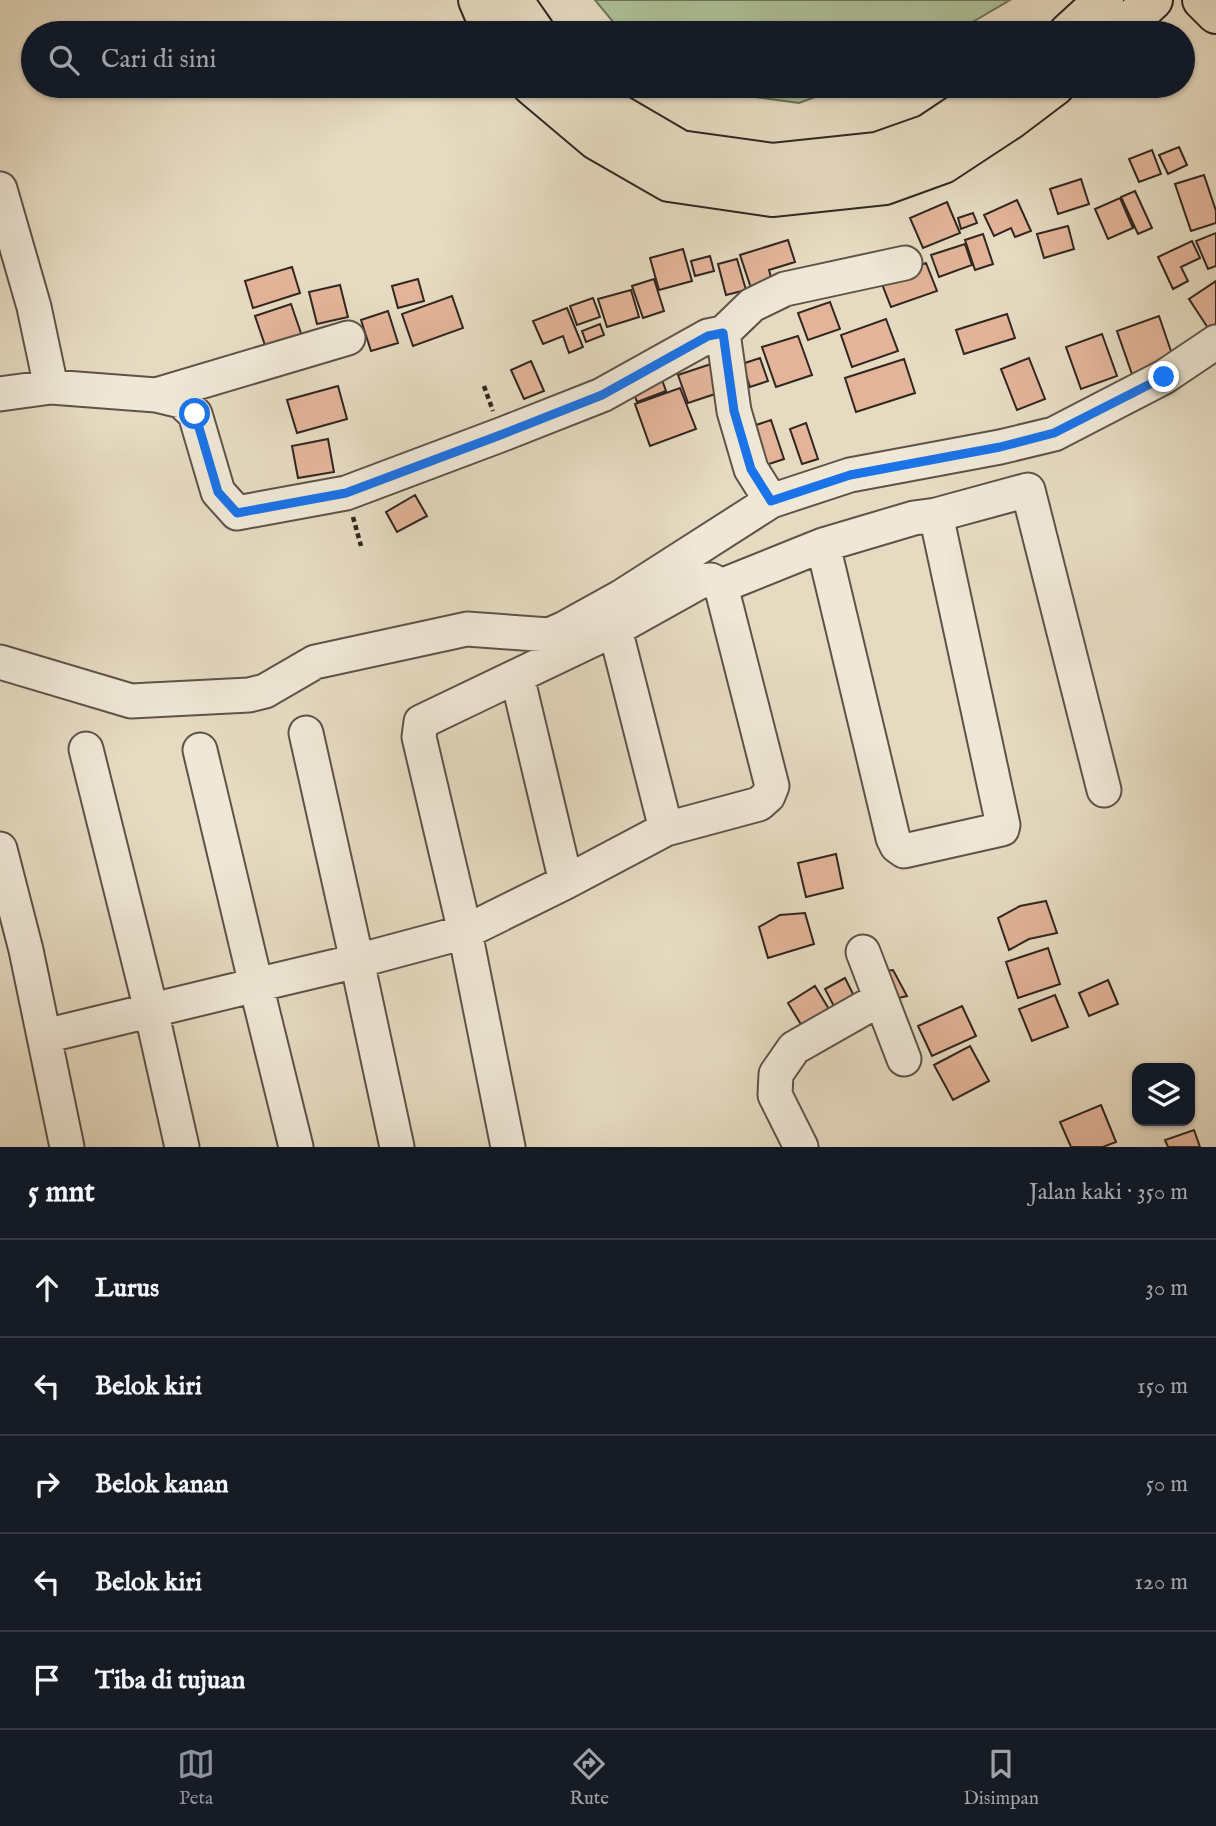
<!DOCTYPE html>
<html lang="id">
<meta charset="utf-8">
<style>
body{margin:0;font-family:"IM FELL English",serif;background:#242831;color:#f1f3f6}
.controls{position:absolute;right:21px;bottom:21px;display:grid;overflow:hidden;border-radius:14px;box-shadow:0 2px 5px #0004}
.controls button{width:63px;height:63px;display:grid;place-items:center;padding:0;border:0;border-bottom:2px solid #363941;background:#171b24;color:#f1f3f6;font:35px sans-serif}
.stop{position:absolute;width:21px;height:21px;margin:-16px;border:5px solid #1a73e8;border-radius:50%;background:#fff}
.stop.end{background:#1a73e8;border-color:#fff;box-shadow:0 2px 7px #0008}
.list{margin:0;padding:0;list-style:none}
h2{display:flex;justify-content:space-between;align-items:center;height:91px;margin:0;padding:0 28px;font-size:30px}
h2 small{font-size:23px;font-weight:400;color:#9ea1a6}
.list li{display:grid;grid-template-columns:46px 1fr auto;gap:21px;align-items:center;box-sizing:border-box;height:98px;padding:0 28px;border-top:2px solid #363941}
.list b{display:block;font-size:26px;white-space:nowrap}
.list em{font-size:23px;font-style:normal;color:#9ea1a6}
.icon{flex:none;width:38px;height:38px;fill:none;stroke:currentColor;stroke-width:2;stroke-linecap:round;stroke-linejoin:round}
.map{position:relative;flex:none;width:1216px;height:1147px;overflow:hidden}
.search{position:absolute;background:#171b24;box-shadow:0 2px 5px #0004;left:21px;right:21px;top:21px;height:77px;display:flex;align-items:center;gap:18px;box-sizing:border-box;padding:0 24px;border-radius:38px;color:#9ea1a6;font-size:26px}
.sheet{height:581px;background:#171b24}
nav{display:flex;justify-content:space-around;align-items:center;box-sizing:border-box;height:98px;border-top:2px solid #363941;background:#171b24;font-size:19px;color:#9ea1a6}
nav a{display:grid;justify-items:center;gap:4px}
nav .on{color:#8c9099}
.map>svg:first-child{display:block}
.green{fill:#aec198;stroke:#70745c;stroke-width:2}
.building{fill:#e3b499;stroke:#312620;stroke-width:2}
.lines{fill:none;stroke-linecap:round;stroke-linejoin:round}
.minor-casing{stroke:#5e5348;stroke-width:37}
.highway-casing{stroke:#312620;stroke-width:42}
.path{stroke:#312620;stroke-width:4.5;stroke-dasharray:5 3.5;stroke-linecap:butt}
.minor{stroke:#efe8d7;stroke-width:33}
.highway{stroke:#e6dbc1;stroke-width:38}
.route{stroke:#1a73e8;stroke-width:9}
</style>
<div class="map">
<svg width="1216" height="1147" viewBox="0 0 1216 1147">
<rect width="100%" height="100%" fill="#e6dbc1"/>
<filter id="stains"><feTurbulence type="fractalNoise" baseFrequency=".00286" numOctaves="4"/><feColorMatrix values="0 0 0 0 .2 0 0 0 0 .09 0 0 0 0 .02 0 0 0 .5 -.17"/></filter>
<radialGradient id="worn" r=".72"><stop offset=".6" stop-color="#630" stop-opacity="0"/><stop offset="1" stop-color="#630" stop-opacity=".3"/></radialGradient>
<!-- green -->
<path class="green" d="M595,0H1010L954,33H625L619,29Z
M700,86H845L799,103L705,90Z"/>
<!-- building -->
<path class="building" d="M1179,147L1187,165L1168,174L1159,155Z
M1152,150L1161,174L1139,182L1129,159Z
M1204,175L1216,211V223L1191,231L1175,184Z
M1081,179L1089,204L1058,214L1050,189Z
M1135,191L1152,228L1138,234L1121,197Z
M1120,198L1133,228L1108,239L1095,209Z
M1017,200L1031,231L1015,237L1011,228L994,236L984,215Z
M947,202L960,233L923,248L910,218Z
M973,213L977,223L961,229L958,218Z
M1068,226L1074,249L1044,258L1037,234Z
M1216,233V266L1208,269L1196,241Z
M983,234L993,264L975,270L965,240Z
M788,240L795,262L769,270L772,281L751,288L740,255Z
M1192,241L1200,258L1181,267L1188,281L1173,289L1158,257Z
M965,244L972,265L939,277L931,255Z
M683,249L692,281L659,290L650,258Z
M710,256L714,271L695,276L691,261Z
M737,259L746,290L726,295L718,264Z
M926,263L937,291L891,307L880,279Z
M292,267L300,293L253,308L245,281Z
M418,279L424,301L398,308L392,286Z
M654,279L664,311L643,318L632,286Z
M1216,281V324L1208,328L1189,299Z
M340,285L348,317L317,324L309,292Z
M631,290L639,317L607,327L598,299Z
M452,296L463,328L413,346L402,314Z
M593,298L600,317L577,325L570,306Z
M830,302L840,329L808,340L798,313Z
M291,304L304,342L268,354L255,316Z
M567,308L583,347L569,353L563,336L543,344L533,321Z
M388,311L398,343L371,351L361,320Z
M1007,314L1015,338L964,354L956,330Z
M1159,316L1175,363L1133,377L1117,331Z
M886,319L898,351L852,367L841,335Z
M600,324L604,335L586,342L582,331Z
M1102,334L1117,376L1081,389L1066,347Z
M798,336L812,375L776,387L762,347Z
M760,358L768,381L750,387L742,364Z
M1029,358L1045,399L1017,410L1001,369Z
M904,359L915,393L856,412L845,378Z
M531,361L544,391L524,399L511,370Z
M711,364L721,392L688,403L678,375Z
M661,377L666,391L637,402L632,388Z
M338,386L347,419L297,433L287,400Z
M680,388L696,429L650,446L635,404Z
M771,420L784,459L766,465L753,426Z
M806,423L818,459L802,464L790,429Z
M328,439L334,472L298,478L292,446Z
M415,495L427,516L397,532L386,512Z
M836,854L843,888L806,897L798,863Z
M1046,901L1057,933L1029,939L1009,950L998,918L1020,906Z
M805,913L814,944L768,958L759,927L780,915Z
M1048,948L1060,984L1018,998L1006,962Z
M893,970L907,996L886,1001L882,971Z
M845,978L860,1008L840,1018L825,989Z
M1108,980L1118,1004L1089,1016L1079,993Z
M815,986L835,1019L808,1036L788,1003Z
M1055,995L1068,1027L1032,1041L1019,1009Z
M962,1006L976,1036L932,1056L918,1026Z
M970,1046L989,1081L953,1100L934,1065Z
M1101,1105L1116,1142L1103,1147H1071L1060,1122Z
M1194,1130L1200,1147H1168L1165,1140Z"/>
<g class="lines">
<defs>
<path id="minor" d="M0,189L34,307L51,387
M723,333L752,305L785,289L905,263
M0,394L51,387L156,395L181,401L195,414L218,492L237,513L346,493L503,434L602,395L708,336L723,333L734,411L751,469L771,501L850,475L1000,447L1054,434L1164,377L1216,342
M156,395L348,338
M936,515L1028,490L1104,790
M721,586L823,545L914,518L936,515L1003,825L1002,829L904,851L897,846L893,838L823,545
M615,629L666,829
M0,662L131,701L249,695L265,691L315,662L467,629L549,635L565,628L621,597L771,501
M517,676L566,882
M306,733L357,961L397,1147
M86,749L151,1010L182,1147
M200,750L256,985L357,961L465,932L566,882L666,829L759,804L768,796L772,786L721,586L711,580L701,581L615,629L421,722L419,737L465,932L508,1147
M0,849L26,950L67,1147
M863,952L904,1059
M45,1036L256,985L296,1147
M801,1147L775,1095L776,1074L794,1048L880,999"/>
<path id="highway" d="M478,0L486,19L496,33
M513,0L536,33
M1202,0L1216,14
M1068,33L1104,0
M1117,33L1153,0
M532,86L596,140L669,182L772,197L885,185L943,164L1010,120L1055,86
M584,86L615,112L680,150L773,163L877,152L928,134L1000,86"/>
</defs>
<!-- minor casing -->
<use href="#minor" class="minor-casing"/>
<!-- highway casing -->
<use href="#highway" class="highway-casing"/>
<!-- path -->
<path class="path" d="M484,386L493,411
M353,517L361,546"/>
<!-- minor -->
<use href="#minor" class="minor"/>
<!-- highway -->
<use href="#highway" class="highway"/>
</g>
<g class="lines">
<!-- route -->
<path class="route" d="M195,414L218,492L237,513L346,493L503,434L602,395L708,336L723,333L734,411L751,469L771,501L850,475L1000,447L1054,433L1164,377"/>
</g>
<rect width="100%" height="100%" filter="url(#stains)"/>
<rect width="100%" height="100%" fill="url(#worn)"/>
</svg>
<div class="controls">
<button><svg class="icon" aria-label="layers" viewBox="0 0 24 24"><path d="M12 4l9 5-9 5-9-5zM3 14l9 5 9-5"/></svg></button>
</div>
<div class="stop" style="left:195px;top:414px"></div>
<div class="stop end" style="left:1164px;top:377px"></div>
<div class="search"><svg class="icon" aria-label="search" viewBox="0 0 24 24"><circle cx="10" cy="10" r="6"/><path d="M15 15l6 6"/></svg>Cari di sini</div>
</div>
<section class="sheet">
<h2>5 mnt<small>Jalan kaki · 350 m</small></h2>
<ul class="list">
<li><svg class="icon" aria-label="ahead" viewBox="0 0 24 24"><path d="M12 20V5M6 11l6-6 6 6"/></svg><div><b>Lurus</b></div><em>30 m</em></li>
<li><svg class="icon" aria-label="left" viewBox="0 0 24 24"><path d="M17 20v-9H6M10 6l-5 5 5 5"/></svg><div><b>Belok kiri</b></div><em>150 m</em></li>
<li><svg class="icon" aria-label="right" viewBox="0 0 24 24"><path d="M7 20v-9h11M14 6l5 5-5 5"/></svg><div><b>Belok kanan</b></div><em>50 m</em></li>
<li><svg class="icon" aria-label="left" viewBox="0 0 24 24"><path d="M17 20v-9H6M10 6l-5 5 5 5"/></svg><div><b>Belok kiri</b></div><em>120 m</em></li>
<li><svg class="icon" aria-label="arrive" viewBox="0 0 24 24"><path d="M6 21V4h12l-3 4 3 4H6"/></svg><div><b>Tiba di tujuan</b></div></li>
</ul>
</section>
<nav>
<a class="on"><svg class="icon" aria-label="map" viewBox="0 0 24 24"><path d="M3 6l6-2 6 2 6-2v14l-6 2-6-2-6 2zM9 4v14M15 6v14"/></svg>Peta</a>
<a><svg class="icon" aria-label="directions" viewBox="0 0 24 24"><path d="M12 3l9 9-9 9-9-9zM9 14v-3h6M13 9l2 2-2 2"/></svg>Rute</a>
<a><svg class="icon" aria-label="saved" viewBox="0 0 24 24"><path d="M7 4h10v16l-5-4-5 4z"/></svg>Disimpan</a>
</nav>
